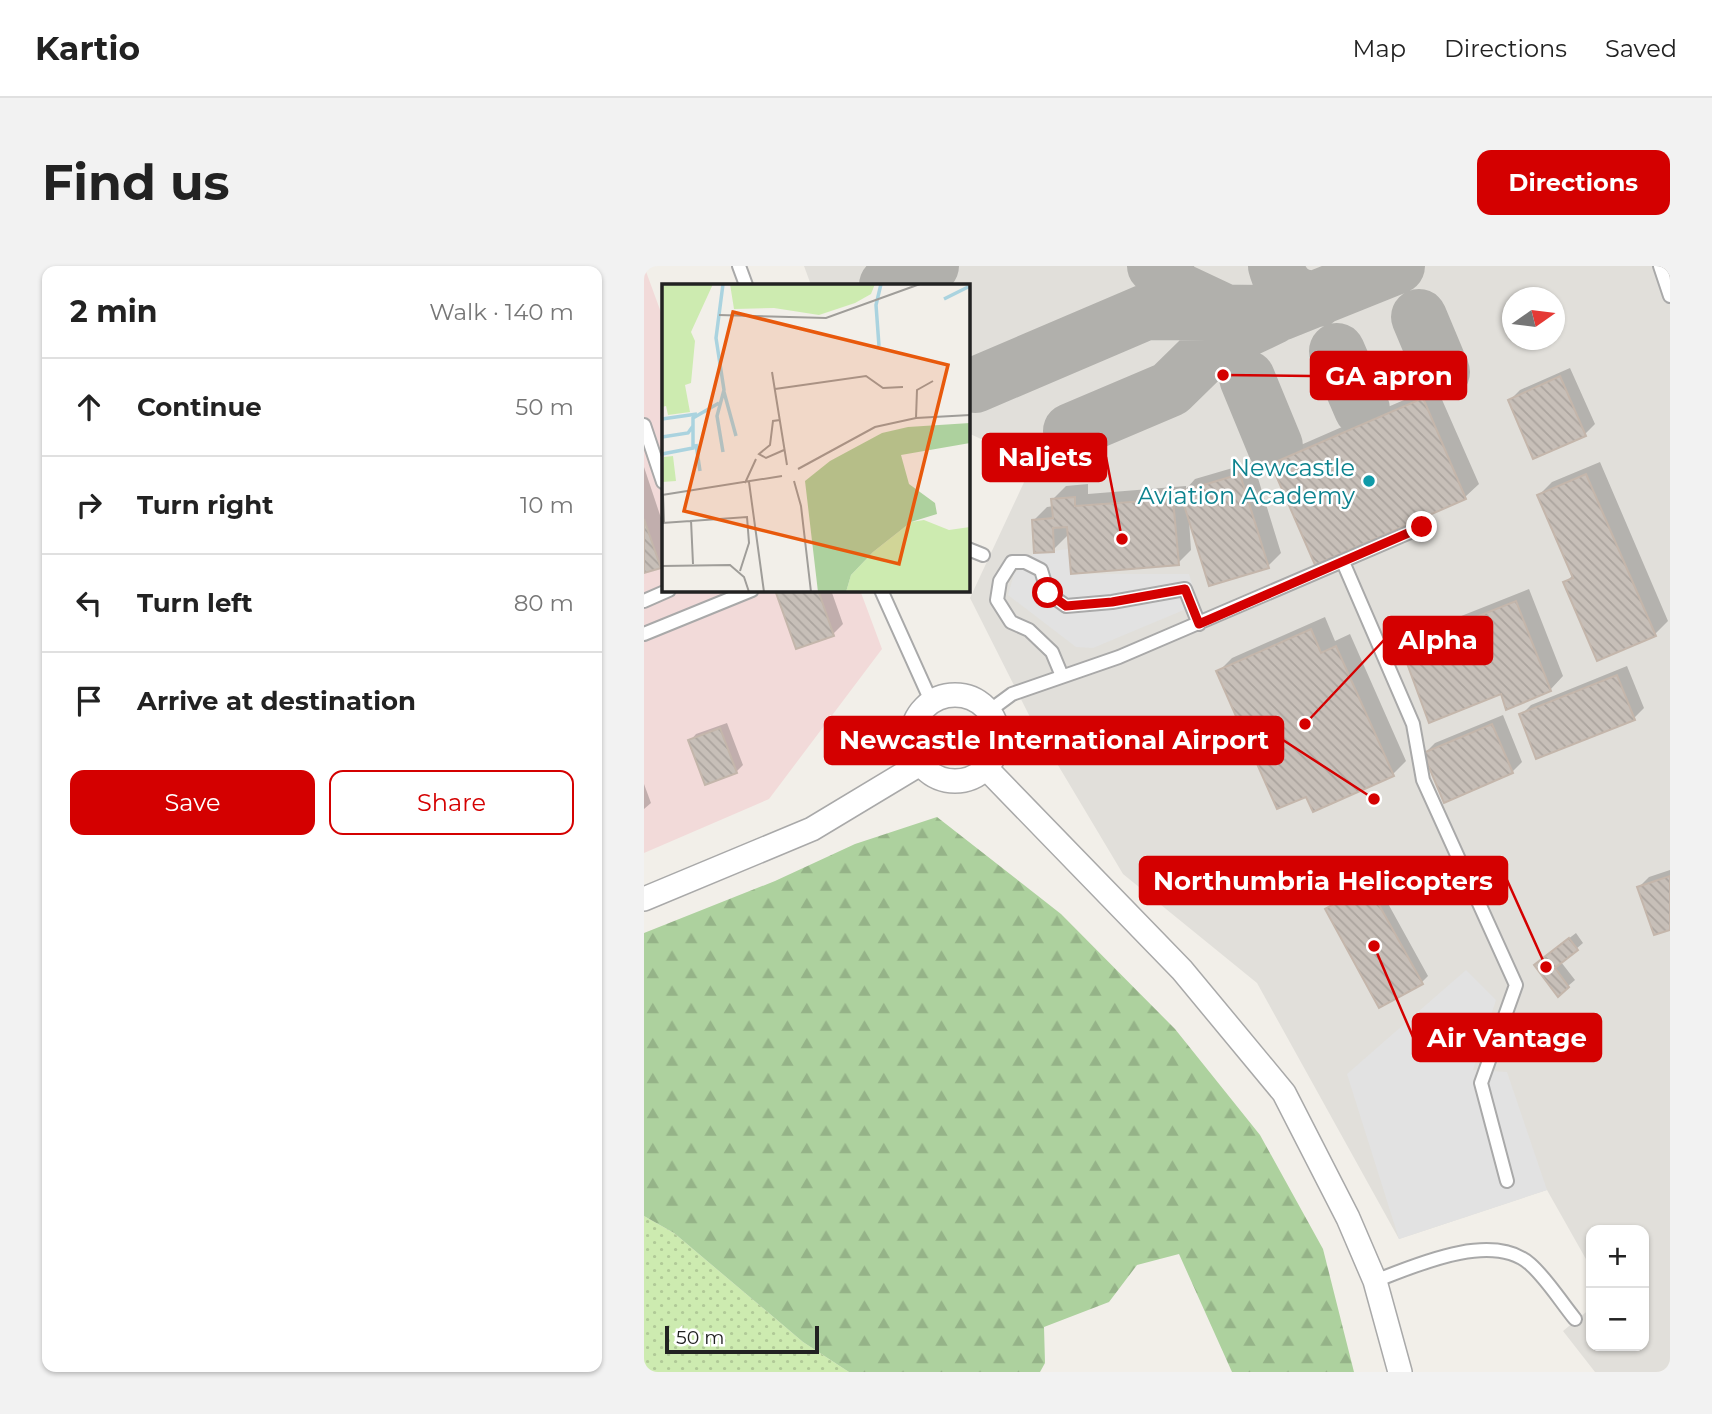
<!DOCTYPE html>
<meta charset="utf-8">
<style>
body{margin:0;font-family:Montserrat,sans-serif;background:#f2f2f2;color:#222}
.controls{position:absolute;right:21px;bottom:21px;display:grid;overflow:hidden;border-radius:14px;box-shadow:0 2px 5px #0004}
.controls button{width:63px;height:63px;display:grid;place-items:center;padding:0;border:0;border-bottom:2px solid #e0e0e0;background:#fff;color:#222;font:35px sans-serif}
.compass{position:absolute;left:858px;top:21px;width:63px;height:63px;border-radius:50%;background:#fff;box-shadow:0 2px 5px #0004;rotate:76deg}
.scale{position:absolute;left:21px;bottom:18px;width:154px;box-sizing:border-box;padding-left:7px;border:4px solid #222;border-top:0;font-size:19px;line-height:24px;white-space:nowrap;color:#222;-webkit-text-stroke:5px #fff;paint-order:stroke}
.stop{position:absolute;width:21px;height:21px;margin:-16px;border:5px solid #d40000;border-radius:50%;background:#fff}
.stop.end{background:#d40000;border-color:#fff;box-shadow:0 2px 7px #0008}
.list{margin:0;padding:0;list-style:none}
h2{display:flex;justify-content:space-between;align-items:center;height:91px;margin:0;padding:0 28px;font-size:30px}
h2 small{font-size:23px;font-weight:400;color:#767676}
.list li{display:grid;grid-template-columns:46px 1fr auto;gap:21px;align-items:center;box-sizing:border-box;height:98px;padding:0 28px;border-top:2px solid #e0e0e0}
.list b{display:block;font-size:26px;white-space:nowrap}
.list em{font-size:23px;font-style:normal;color:#767676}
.actions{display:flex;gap:14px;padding:21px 28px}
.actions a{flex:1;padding:16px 0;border:2px solid #d40000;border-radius:14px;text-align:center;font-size:24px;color:#d40000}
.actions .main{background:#d40000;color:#fff}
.icon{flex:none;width:38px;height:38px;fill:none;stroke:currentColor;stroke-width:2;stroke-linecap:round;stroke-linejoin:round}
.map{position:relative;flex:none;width:1026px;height:1106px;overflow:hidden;border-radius:14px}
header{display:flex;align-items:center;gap:42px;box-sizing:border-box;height:98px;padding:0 35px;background:#fff;border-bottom:2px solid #e0e0e0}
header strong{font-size:33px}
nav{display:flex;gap:38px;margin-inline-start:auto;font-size:24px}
.intro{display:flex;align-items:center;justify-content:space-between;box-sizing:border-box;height:168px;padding:0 42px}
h1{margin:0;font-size:49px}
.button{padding:18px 32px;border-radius:14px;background:#d40000;color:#fff;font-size:24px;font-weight:700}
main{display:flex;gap:42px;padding:0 42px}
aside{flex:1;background:#fff;border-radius:14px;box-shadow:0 2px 5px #0004}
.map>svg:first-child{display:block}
.commercial{fill:#f2dad9}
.airport{fill:#e1dfda;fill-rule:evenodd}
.grass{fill:url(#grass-dots)}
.forest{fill:url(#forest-firs)}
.parking{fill:#e2e2e2}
.shadow{fill:#0003}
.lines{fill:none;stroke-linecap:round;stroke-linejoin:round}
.taxiway{stroke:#b1b0ac;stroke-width:56}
.building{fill:url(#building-back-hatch);stroke:#c4b6ab;stroke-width:2}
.lane-casing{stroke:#a9a9a9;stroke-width:16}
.street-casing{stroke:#a9a9a9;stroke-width:26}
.lane{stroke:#fff;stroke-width:12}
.street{stroke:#fff;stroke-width:23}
.route{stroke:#d40000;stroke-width:9}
.culture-dot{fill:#0f9aa8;stroke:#fff;stroke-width:2.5}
.labels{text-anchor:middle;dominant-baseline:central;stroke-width:5;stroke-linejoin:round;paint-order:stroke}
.culture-label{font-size:24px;fill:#0d838f;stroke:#fff;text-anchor:end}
.inset-river{fill:none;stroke:#aad3df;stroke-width:3.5}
.inset-road{fill:none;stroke:#9f9d99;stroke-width:2}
.view{fill:#e8590c;fill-opacity:0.15;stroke:#e8590c;stroke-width:3.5}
.inset-edge{fill:none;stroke:#222;stroke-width:3.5}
.leader{fill:none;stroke:#d40000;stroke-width:2.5}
.callout-dot{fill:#d40000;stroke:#fff;stroke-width:2.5}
.callout{fill:#d40000;stroke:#d40000;stroke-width:2.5}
.callout-label{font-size:26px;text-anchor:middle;font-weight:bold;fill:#fff}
</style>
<header>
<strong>Kartio</strong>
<nav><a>Map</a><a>Directions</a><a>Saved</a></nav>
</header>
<div class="intro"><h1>Find us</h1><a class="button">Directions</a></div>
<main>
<aside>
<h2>2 min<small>Walk · 140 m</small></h2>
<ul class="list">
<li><svg class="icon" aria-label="ahead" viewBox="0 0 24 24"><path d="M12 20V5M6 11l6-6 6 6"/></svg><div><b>Continue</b></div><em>50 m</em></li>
<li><svg class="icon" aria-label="right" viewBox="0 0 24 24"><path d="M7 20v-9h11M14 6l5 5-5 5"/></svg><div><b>Turn right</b></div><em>10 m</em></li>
<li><svg class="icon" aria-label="left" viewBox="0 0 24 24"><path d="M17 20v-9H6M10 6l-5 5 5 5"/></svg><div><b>Turn left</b></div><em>80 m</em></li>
<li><svg class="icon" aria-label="arrive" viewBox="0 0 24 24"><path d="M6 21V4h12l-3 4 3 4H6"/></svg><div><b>Arrive at destination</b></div></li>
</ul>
<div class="actions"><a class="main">Save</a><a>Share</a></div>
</aside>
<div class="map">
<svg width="1026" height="1106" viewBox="0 0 1026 1106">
<defs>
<pattern id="grass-dots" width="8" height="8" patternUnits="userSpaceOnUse" patternTransform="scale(1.75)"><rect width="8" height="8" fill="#cdebb0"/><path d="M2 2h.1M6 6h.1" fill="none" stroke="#b0c997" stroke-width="1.8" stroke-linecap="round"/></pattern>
<pattern id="forest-firs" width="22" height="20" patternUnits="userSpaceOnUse" patternTransform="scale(1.75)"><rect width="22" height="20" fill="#add19e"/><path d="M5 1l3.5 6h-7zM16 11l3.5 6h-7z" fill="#95b388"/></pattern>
<pattern id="building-back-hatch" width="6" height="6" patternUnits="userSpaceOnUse" patternTransform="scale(1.75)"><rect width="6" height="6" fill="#c7bfb8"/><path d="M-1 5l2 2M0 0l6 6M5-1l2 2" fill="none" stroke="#aba49e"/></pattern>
</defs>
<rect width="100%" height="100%" fill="#f2efe9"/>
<!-- commercial -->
<path class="commercial" d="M0,0L19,52V324H216L238,383L125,533L0,587Z"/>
<!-- airport -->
<path class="airport" d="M160,0H1026V1106H951L919,1065L947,1042V1080H1000V964H947V1002L903,924L755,973L613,717L479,608L390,459L326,332L389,197L324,167V19H167ZM869,32H911V74H869Z"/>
<!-- grass -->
<path class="grass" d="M0,950L30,967L159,1076L205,1106H0Z"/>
<!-- forest -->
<path class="forest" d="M293,551L417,648L531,763L616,869L679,983L710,1106H588L535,988L493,999L465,1036L400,1061L401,1097L396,1106H205L159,1076L30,967L0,950V667L131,615L211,578Z"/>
<!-- parking -->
<path class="parking" d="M425,283L427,308H545L554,338L449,382L432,381L364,329L370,308L390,287Z
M822,704L852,734L829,804L863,806L903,924L755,973L703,808Z"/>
<!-- shadow -->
<path class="shadow" d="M926,102L951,158L941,168L866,134L876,124Z
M792,120L835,218L821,231L672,297L629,198L643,185Z
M609,196L637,287L624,300L545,254L547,284L534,297L425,268L409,284L390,254L403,241L410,240L409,233L422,220L444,218V228L542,220V223L551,213Z
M956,196L1024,355L1011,368L921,317L929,309L895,229L908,216Z
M0,201L19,258V297L0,306Z
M885,323L919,410L906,424L858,426L759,382L772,368Z
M132,324H187L199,358L189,368L153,381Z
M681,351L691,375L706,368L762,495L749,508L574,406L588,392Z
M983,400L1000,442L990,452L877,449L887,439Z
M859,449L878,496L868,506L781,487L791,477Z
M83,457L99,499L92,506L46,475L52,468Z
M0,518L7,537L0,543Z
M1026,604V662L995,621L1005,611Z
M731,614L784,710L778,716L684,643Z
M932,667L939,677L917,696L931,714L924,720L898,693Z"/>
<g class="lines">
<!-- taxiway -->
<path class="taxiway" d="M511,0L534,24L581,46
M632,0C638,23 650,32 674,33
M243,19L287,0
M775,51L798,106
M693,85L718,143
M603,112L631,180
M331,119L502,46L636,47L753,0
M427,165L526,123L573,77L630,50"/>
</g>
<!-- building -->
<path class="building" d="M916,110L942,170L889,193L864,134Z
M779,132L822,233L671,299L627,198Z
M596,208L625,302L565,320L536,226Z
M942,208L1012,370L953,395L919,316L929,312L893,229Z
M431,231V240L529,233L535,299L427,308L423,261L409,262L410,286L390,287L388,254L409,252L407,233Z
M0,253L17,302L0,307Z
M131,324H174L190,370L152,383Z
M872,335L907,425L862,444L857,428L785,457L757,381Z
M667,363L677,387L692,380L750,510L669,546L662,531L633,543L572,405Z
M973,409L991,454L892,493L875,448Z
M848,458L869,507L800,537L779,487Z
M76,462L93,507L61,519L44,474Z
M1026,610V664L1010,669L993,621Z
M724,619L779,718L735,742L681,643Z
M925,672L934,684L911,702L925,721L914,731L890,699Z"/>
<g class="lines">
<defs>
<path id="lane" d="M95,0L102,19
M1016,0L1026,30
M0,159L19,216
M324,283L339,289
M699,296L769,458L779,514L872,719L837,817L863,915
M237,324L287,435
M0,335L25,324
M0,368L108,324
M418,410L408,386L385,364L367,356L353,334L356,315L368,296H381L397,304L404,327L422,340L468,336L541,323L555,358
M345,445L368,428L475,391L778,261
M731,1015C772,999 848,965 886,998C903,1013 917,1036 931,1053"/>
<path id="street" d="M268 472a43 43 0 1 1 86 0a43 43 0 1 1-86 0Z
M342,502L538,704L640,827L704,952L731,1015L756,1106
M0,633L168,563L276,498"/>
</defs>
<!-- lane casing -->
<use href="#lane" class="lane-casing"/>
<!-- street casing -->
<use href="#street" class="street-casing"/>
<!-- lane -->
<use href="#lane" class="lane"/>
<!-- street -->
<use href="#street" class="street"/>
</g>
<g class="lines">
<!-- route -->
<path class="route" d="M404,327L422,340L468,336L541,323L555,358L778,261"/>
</g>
<!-- markers -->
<circle class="culture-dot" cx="725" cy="215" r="7"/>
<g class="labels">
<!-- culture labels -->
<g class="culture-label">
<text x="711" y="201">Newcastle<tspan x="711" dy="28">Aviation Academy</tspan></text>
</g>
</g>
<!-- overview -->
<g transform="translate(18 18)">
<rect width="308" height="308" fill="#f2efe9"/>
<path d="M0,0H51L29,48L33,57L29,99L23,101L28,128L6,131L4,122L0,123ZM68,0H213L209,10L193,19L157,31L112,24L72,25ZM11,172L14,197L0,198L2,173ZM262,236L287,246L308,243V308H184L189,291L211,268L249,238Z" fill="#cdebb0"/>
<path d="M308,139V159L239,171L247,200L273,219L275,230L249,238L211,268L189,291L184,308H156L143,197L168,177L220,149L246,143Z" fill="#add19e"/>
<path class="inset-river" d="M61,0L54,54L62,106L55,132L61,168M282,15L308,2M217,62L214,21L219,0M62,108L74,152M0,135L35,130M0,153L26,149L31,142M34,160L38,187M0,170L31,164V134L57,119"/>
<path class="inset-road" d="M57,31L164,34L258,0M110,88L125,181M113,105L204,92L221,104L241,103M254,134L255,106L271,97M118,136L111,137L108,161L97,170L104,174L122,166M136,185L213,143L254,134L308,131M132,197L139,222L149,308M87,198L102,308M83,199L94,175M0,211L120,192M1,211L2,239M29,236L31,280M0,239L85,233L87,259L78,287M0,282L68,281L82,293L87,308"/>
<path class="view" d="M71,28L286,81L237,280L22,227Z"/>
<rect width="308" height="308" class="inset-edge"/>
</g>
<!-- callouts -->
<path class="leader" d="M579 109L667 110M478 273L462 191M661 458L740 374M730 533L639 474M902 701L863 614M730 680L769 771"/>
<g class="callout-dot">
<circle cx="579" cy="109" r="7"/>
<circle cx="478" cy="273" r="7"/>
<circle cx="661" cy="458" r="7"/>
<circle cx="730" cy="533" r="7"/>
<circle cx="902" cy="701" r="7"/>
<circle cx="730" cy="680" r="7"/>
</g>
<g class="callout">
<rect x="667" y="86" width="155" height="47" rx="7"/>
<rect x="339" y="168" width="123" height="47" rx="7"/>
<rect x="740" y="351" width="108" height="47" rx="7"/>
<rect x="181" y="451" width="458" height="47" rx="7"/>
<rect x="496" y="591" width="367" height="47" rx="7"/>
<rect x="769" y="748" width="188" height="47" rx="7"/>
</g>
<g class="callout-label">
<text x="745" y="119">GA apron</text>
<text x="401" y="200">Naljets</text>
<text x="794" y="383">Alpha</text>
<text x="410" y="483">Newcastle International Airport</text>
<text x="679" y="624">Northumbria Helicopters</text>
<text x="863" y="781">Air Vantage</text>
</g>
</svg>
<div class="controls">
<button>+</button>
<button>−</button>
</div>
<svg class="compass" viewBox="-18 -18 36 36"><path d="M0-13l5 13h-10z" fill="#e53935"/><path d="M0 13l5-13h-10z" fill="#767676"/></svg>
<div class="scale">50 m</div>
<div class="stop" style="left:404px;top:327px"></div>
<div class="stop end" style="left:778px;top:261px"></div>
</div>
</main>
